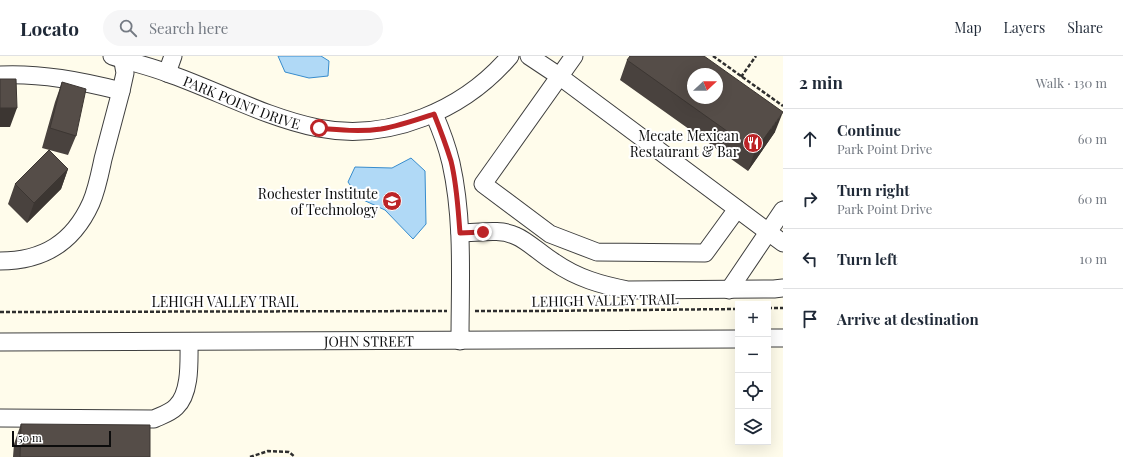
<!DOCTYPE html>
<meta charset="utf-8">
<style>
body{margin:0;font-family:"Playfair Display",serif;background:#f6f6f7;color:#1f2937}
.controls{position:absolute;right:12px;bottom:12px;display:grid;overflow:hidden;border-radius:0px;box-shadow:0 4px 16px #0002}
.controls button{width:36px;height:36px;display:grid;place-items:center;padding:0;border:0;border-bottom:1px solid #e0e1e3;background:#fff;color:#1f2937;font:20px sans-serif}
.compass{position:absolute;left:687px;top:12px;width:36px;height:36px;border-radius:50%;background:#fff;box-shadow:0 4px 16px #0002;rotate:68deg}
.scale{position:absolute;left:12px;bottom:10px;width:99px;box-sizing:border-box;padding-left:4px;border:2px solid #0c0c0c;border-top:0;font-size:11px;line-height:14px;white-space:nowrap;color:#0c0c0c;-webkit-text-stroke:3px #fff;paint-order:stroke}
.stop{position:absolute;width:12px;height:12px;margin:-9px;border:3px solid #bc2427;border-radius:50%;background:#fff}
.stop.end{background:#bc2427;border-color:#fff;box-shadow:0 1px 4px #0008}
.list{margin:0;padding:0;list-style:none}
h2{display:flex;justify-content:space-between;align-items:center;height:52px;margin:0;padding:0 16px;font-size:17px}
h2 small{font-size:13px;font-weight:400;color:#747a83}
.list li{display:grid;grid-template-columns:26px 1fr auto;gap:12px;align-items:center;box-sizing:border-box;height:60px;padding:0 16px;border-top:1px solid #e0e1e3}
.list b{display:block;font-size:15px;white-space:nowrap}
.list p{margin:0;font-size:13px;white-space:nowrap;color:#747a83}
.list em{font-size:13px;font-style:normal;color:#747a83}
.icon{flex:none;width:22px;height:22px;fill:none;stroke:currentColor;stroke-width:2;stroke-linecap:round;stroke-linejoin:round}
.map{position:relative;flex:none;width:783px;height:401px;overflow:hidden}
header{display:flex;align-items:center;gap:24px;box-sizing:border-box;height:56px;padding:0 20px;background:#fff;border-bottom:1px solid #e0e1e3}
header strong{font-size:19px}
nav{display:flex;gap:22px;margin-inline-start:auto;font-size:14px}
.search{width:280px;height:36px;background:#f6f6f7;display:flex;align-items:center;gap:10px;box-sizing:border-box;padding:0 14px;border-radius:22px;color:#747a83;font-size:15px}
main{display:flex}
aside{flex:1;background:#fff}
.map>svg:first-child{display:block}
.water{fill:#b0d9f6;stroke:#378ccd}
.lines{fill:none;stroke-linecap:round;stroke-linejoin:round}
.minor-casing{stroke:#3f3f3f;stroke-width:19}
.path{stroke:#2e2e2e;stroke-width:2.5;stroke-dasharray:4 2;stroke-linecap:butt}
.minor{stroke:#fff;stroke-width:17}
.wall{fill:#49423e}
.shaded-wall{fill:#3c3632}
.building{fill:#554d48;stroke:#3c3632;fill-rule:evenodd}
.route{stroke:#bc2427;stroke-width:5}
.labels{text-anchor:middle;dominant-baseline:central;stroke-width:4;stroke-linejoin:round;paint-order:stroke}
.street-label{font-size:14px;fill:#0c0c0c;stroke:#fff}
.poi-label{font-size:14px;fill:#0c0c0c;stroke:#fff;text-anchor:end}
</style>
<header>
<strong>Locato</strong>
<div class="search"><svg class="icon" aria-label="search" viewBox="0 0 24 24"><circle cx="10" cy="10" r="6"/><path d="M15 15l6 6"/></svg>Search here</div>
<nav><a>Map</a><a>Layers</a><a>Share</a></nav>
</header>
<main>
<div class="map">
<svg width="783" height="401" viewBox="0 0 783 401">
<rect width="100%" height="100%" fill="#fffceb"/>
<!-- water -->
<path class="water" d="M278,0H321L329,5L328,20L309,22L285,16Z
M411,102L425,115L426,168L413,183L385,154L359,142L348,126L355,111L392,112Z"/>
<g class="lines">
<defs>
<g id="minor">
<path id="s1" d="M112,0C130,6 149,10 167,17C216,34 267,62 318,72C389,86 464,54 510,0"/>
<path d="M529,0L559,20L783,187"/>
<path d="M574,0L483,128L550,178L597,196L705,197L737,153"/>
<path d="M167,17L173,0"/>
<path d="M0,19C41,17 81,25 121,35"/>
<path d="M434,58C441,74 447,90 451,107C464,165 460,225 460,285"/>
<path d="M460,177C478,177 500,172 516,180C528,185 542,199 554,206C577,222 601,229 628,234L774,233L783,232"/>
<path d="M0,205C43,205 73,187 91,147C97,133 100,117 103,103C109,80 115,57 121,35L125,17L122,0"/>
<path d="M729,234L783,154"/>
<path d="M768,282H783"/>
<path id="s2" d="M0,286L738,283"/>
<path d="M0,362L154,363C160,360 170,357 176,351C191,337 189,305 189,286"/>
</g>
</defs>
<!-- minor casing -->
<use href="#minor" class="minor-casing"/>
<!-- path -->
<path class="path" d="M713,0L783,50
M741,21L756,0
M768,252H783
M475,255H536L738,253
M0,256L447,255
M250,401L268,395L289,396L295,401"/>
<!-- minor -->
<use href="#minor" class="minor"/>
</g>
<!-- wall -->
<path class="wall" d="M627,4L775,76L748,115L620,24Z
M62,26L76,80L68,99L42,92L55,46Z
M68,113L61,133L27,167L8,148L15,128Z
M21,368L150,401H13L14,388Z"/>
<!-- shaded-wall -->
<path class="shaded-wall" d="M0,52H17L10,71H0Z
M783,56L775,76L748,115L755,95Z
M68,113L61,133L27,167L34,147Z"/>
<!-- building -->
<path class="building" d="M630,0H704L783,56L755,95L627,4ZM693,18H717V42H693Z
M0,23H16L17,52H0Z
M62,26L86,33L76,80L50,72Z
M49,94L68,113L34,147L15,128Z
M21,368L150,369V401H20Z"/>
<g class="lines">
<!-- route -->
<path class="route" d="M319,72C339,74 360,76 381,73C399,70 416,64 434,58C440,73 446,89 451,105C457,129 458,153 460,177L483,176"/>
</g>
<!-- icons -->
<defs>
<symbol id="restaurant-disc" viewBox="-11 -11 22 22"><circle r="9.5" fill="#bc2427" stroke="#fff"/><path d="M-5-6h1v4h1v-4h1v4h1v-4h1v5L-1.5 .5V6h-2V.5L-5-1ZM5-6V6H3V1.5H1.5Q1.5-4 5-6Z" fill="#fff"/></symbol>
<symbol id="university-disc" viewBox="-11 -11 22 22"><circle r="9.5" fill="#bc2427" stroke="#fff"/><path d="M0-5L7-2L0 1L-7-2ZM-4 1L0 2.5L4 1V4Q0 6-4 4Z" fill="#fff"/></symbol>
</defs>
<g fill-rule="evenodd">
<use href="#restaurant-disc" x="742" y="76" width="22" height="22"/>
<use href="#university-disc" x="381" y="134" width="22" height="22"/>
</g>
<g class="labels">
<!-- street labels -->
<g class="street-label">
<text stroke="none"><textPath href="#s1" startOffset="138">PARK POINT DRIVE</textPath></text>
<text transform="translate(605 244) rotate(-1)">LEHIGH VALLEY TRAIL</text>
<text x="225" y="245">LEHIGH VALLEY TRAIL</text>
<text stroke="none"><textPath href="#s2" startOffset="369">JOHN STREET</textPath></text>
</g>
<!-- poi labels -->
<g class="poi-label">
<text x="739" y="79">Mecate Mexican<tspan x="739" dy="16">Restaurant &amp; Bar</tspan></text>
<text x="378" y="137">Rochester Institute<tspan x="378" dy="16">of Technology</tspan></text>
</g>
</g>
</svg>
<div class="controls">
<button>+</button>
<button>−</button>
<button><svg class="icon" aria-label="locate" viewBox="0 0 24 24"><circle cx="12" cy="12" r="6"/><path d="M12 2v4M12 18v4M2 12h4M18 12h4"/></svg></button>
<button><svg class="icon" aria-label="layers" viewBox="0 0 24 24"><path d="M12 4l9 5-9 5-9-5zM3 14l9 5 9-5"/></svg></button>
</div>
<svg class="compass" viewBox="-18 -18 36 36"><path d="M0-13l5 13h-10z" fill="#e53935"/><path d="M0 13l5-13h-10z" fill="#747a83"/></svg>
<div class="scale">50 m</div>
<div class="stop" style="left:319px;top:72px"></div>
<div class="stop end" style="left:483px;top:176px"></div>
</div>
<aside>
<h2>2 min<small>Walk · 130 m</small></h2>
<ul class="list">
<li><svg class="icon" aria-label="ahead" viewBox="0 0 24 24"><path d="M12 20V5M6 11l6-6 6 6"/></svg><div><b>Continue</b><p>Park Point Drive</p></div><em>60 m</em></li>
<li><svg class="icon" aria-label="right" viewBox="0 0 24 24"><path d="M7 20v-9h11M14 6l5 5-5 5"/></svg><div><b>Turn right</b><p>Park Point Drive</p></div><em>60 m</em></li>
<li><svg class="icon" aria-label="left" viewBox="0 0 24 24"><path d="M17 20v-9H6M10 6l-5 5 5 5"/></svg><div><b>Turn left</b></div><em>10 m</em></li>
<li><svg class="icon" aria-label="arrive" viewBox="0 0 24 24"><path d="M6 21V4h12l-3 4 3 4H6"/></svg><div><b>Arrive at destination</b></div></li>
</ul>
</aside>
</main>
